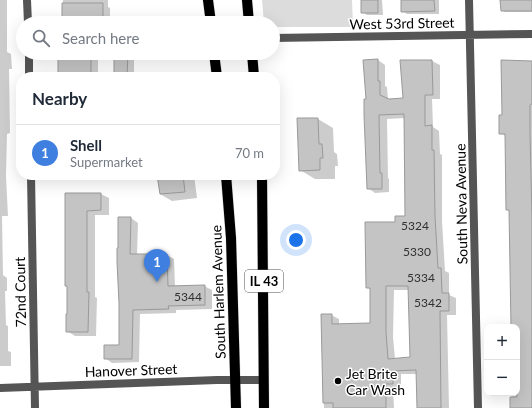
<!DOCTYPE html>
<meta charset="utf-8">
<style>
body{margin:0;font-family:Lato,sans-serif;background:#f2f2f3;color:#1f2937}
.controls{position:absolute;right:12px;bottom:12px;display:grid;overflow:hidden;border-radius:8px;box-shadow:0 4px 16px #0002}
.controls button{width:36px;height:36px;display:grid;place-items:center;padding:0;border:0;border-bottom:1px solid #e0e1e3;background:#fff;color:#1f2937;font:20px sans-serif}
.you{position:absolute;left:296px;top:240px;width:14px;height:14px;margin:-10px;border:3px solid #fff;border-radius:50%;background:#1a73e8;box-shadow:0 0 0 6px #1a73e833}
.badge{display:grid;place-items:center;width:26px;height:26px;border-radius:50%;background:#000;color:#fff;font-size:13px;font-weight:700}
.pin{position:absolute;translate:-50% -33px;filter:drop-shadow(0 1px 2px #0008)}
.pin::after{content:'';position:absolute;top:21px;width:14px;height:12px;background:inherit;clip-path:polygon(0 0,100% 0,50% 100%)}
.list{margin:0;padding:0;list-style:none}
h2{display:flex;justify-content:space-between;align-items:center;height:52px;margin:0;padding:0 16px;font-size:17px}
h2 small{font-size:13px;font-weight:400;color:#747a83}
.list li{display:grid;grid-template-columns:26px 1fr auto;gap:12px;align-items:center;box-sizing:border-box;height:56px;padding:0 16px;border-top:1px solid #e0e1e3}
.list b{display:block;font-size:15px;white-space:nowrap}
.list p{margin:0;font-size:13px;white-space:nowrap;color:#747a83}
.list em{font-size:13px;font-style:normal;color:#747a83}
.icon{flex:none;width:22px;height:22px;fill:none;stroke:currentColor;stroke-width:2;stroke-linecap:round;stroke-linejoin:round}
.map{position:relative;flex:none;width:532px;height:408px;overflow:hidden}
.search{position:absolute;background:#fff;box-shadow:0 4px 16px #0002;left:16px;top:16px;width:264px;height:44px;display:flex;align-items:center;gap:10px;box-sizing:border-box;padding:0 14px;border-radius:22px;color:#747a83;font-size:15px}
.panel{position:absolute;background:#fff;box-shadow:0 4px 16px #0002;left:16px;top:72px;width:264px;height:108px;border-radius:16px}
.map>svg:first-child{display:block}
.green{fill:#dcdcdc}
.shadow{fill:#0003;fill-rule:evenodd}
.building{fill:#c4c4c4;stroke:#999;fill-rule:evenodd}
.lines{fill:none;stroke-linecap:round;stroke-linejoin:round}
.primary-casing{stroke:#dbdbdb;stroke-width:11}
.street{stroke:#555;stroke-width:8}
.primary{stroke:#000;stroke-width:10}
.poi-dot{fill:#000;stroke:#fff;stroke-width:1.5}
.labels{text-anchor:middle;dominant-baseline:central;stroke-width:3;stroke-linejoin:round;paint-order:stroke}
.number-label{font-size:12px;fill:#313131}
.shield{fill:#fff;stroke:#4c4c4c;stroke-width:1}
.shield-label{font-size:13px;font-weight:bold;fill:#000}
.street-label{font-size:14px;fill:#000;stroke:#fff}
.poi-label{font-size:14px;fill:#000;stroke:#fff;text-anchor:start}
</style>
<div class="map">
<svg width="532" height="408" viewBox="0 0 532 408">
<rect width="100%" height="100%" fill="#fff"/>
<!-- green -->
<path class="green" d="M262,0H352L353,27H273V23H264Z"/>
<!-- shadow -->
<path class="shadow" d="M0,0H7V52L11,54L12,69H9L10,133L7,134L6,176L8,216H2L3,275L7,278V291H5L6,325L8,326V351L11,352V366H0Z
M63,0H108V7L110,8V23H63Z
M362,0H382L383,15H367L362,12Z
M401,0H439V14H407L402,11Z
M501,0H532V12H505L502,10Z
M59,53H98V77H59Z
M115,53H134V77H114Z
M378,60L385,65V86L387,87L388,100L404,99L432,61L440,65V99H432L433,127L439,131L440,154L442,155V221L445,271L449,273V295L456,298V315H447L449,408H418L417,374H401V388H393L394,408H324L322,315H331L339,319V324H371V290L367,287L396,223L406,217L405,118L387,119L388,178L389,179V192L375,193L368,188L367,100ZM394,290H409L411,358L395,359L393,337Z
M532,61V408H511L512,393H517V327H512L510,211L507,209L506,136L500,133L503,116Z
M299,119H318L333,128L334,152L337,154L338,166H335V179H315L300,170Z
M158,175H194L197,198L172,201L160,194Z
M66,194H101L109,198V215H95V297L97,298L96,336H75L67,331L68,315V287L66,286Z
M131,218L138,223L137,255H167L174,259L175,287L204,286L212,290V309L176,310V313L140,314L139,362L112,363L105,358L120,346Z"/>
<!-- building -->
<path class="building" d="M361,0H378V13H361Z
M401,0H434L435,11L401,12Z
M500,0H532V11H501Z
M62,3H103V20L62,21Z
M58,53H91V77H58Z
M114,53H128L127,77H114Z
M378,59V81H380V95L389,99L403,98L400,60H432L433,95H425V126L432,125V150H434L435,216L438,268H441L442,293H449V311H440L441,408H417L416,370L393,371V384H386V408H333V403H323L321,314H332V324L370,323V288H366L365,222H395V216H405L404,114L379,115L380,173H382V189H367L364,115V99H366L363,60ZM386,286H408L410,357L388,359L386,332Z
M501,60L532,61V104L530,105V131L532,220V408H510V397H517V327H511L509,210H506L505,134H499V115H502Z
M297,118H318L319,144H322L323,158H320V170L299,171Z
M157,175H183L185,192L160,194Z
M65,193H101V210L87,211V292H89L88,332H66V314H67V286H65Z
M118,217H131L130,254H167L168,286L205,285V305L168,306L169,309L133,310L132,359H104V345H119V303L117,262V248H118Z"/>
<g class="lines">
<defs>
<path id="primary" d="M208,0L211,23
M247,0L249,23
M214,53L217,77
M252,53L254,77
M226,175L231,238L236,408
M262,175L264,408"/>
</defs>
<!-- primary casing -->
<use href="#primary" class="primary-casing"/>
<!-- street -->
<path class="street" d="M27,0L28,23
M469,0L478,408
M273,38L532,34
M29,53V77
M31,175L35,408
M0,388L217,380H263"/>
<!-- primary -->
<use href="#primary" class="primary"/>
</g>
<!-- markers -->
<circle class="poi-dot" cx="338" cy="381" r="4"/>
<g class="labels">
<!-- number labels -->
<g class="number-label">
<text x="415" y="225">5324</text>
<text x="417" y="251">5330</text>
<text x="421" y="277">5334</text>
<text x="188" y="296">5344</text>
<text x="428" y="302">5342</text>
</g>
<!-- shield labels -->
<rect class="shield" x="245" y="270" width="38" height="22" rx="3"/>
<g class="shield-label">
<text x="264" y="281">IL 43</text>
</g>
<!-- street labels -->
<g class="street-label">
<text transform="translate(402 23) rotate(-1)">West 53rd Street</text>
<text transform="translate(461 204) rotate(-91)">South Neva Avenue</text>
<text transform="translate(20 292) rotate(-91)">72nd Court</text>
<text transform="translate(218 292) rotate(-92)">South Harlem Avenue</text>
<text transform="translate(131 370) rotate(-2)">Hanover Street</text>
</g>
<!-- poi labels -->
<g class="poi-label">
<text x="346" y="373">Jet Brite<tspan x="346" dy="16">Car Wash</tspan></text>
</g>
</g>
</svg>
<div class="controls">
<button>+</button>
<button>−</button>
</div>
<div class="you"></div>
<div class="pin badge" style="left:157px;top:282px;background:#3f7fe0">1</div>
<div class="search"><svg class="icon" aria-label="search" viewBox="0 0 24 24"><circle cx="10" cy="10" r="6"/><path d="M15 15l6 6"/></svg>Search here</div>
<section class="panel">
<h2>Nearby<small></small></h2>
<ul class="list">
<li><span class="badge" style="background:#3f7fe0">1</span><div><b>Shell</b><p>Supermarket</p></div><em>70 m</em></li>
</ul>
</section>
</div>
